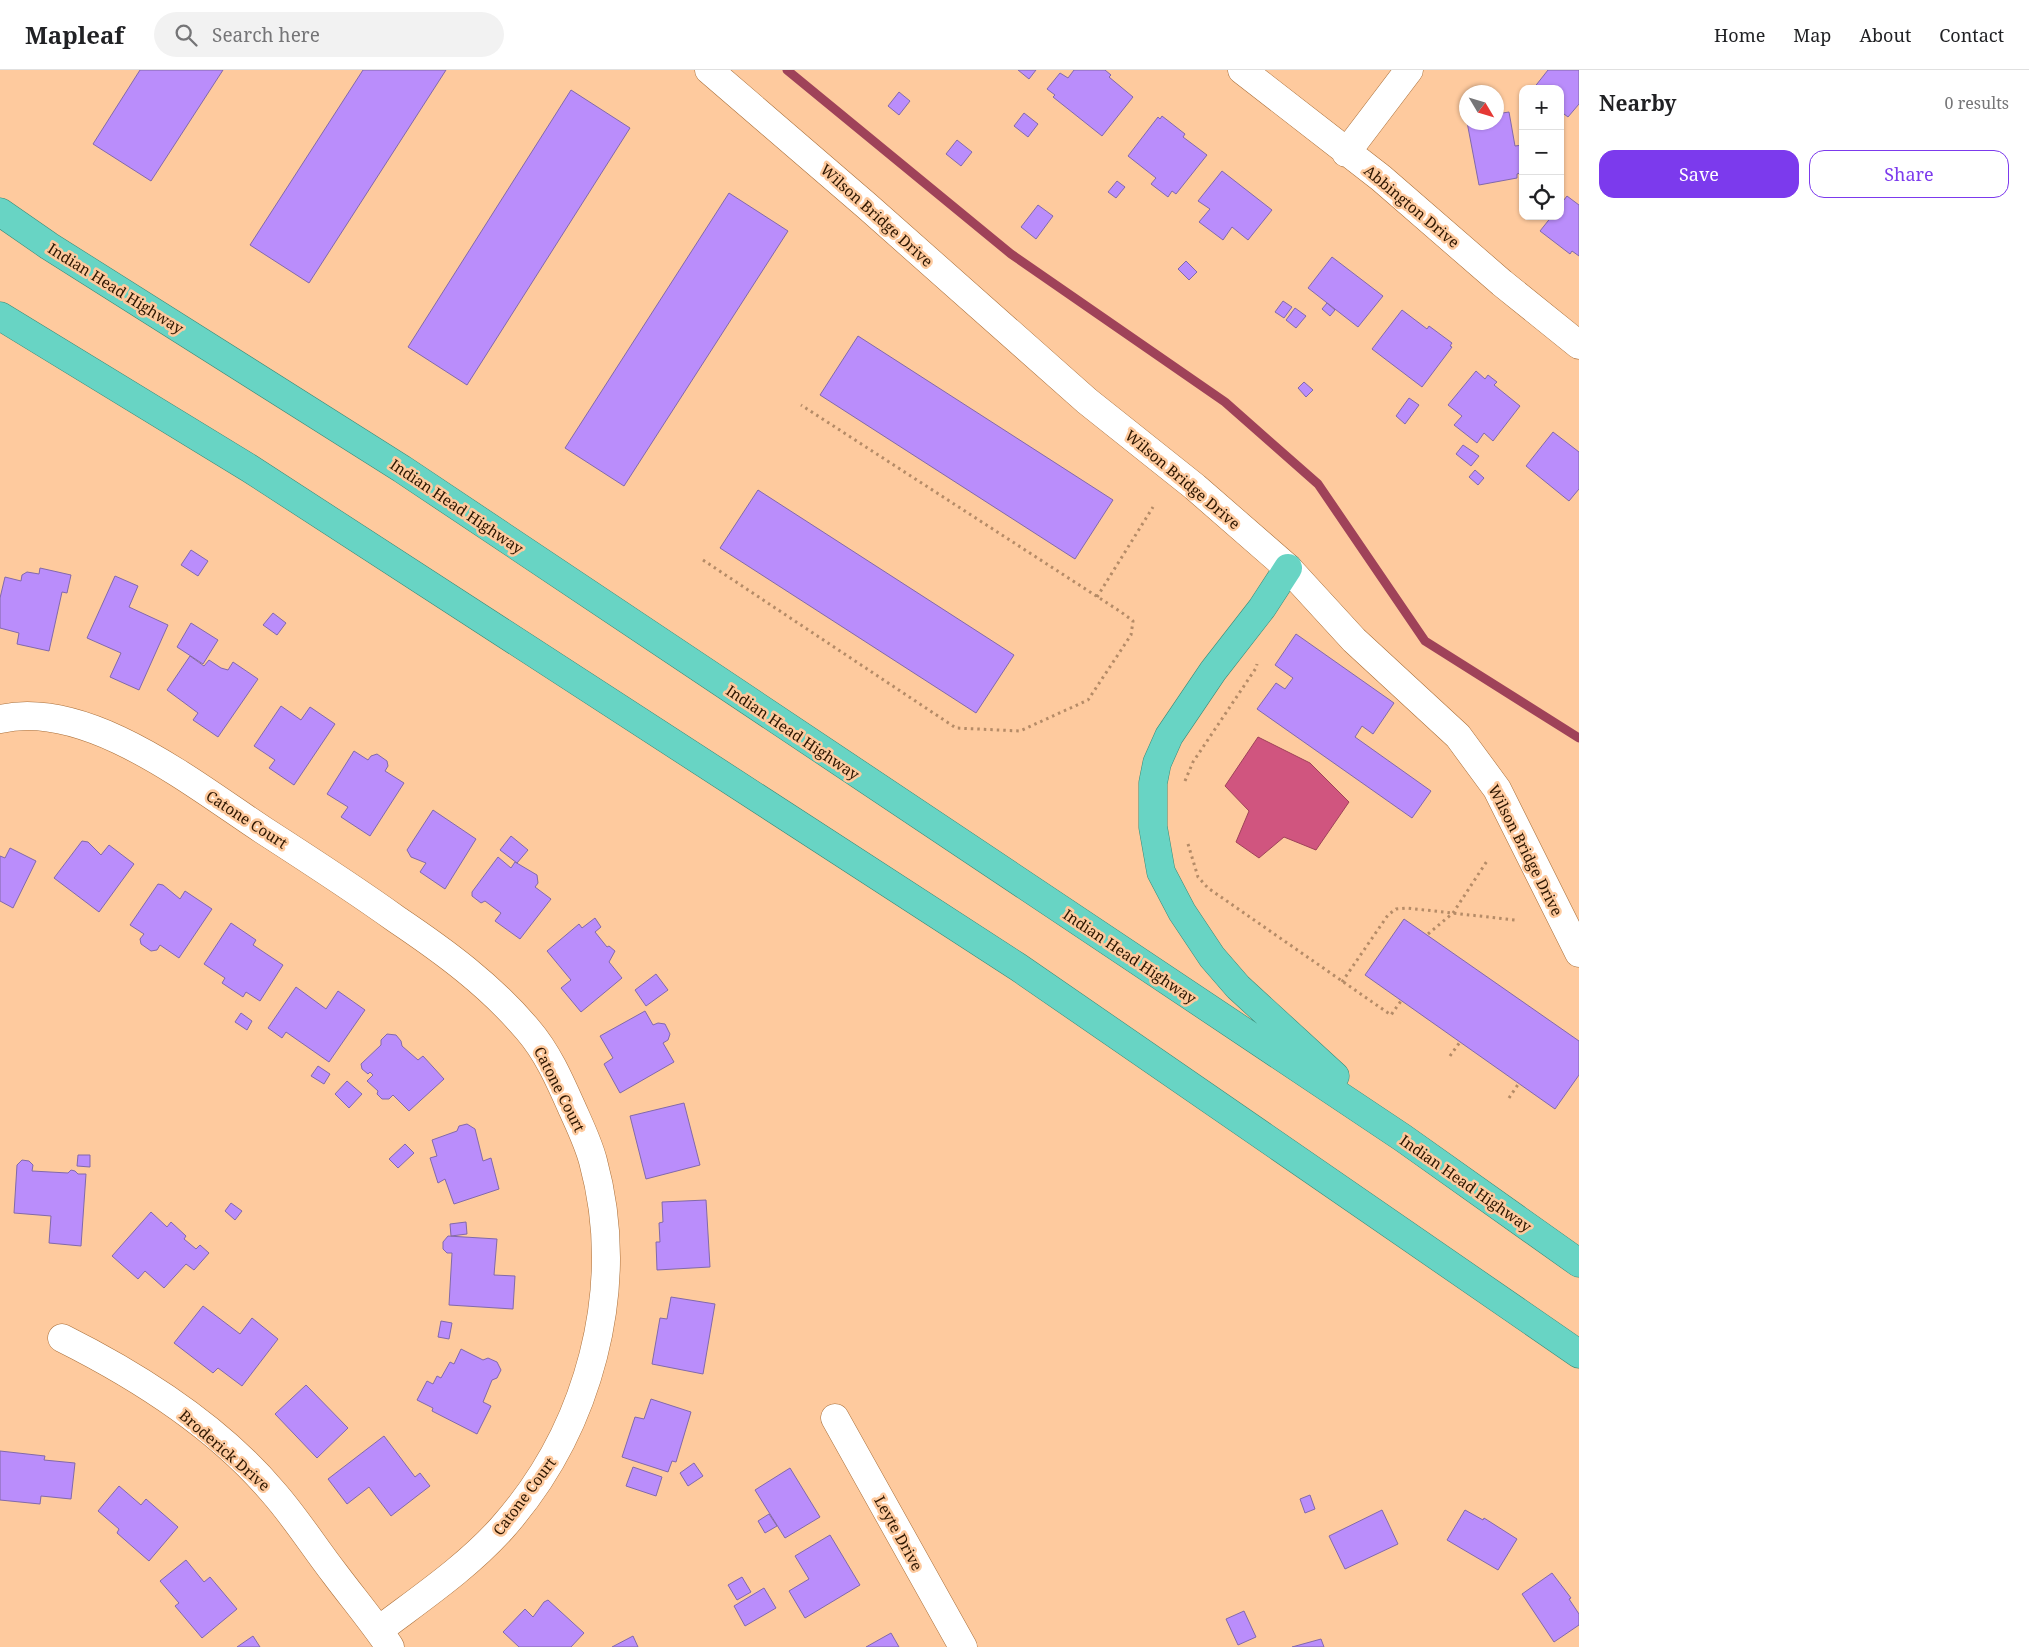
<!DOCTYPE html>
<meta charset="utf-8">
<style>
body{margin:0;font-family:"Noto Serif",serif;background:#f2f2f2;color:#202124}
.controls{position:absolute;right:15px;top:15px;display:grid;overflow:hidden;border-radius:10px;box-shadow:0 1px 4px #0004}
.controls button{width:45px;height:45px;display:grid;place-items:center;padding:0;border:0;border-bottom:1px solid #e0e0e0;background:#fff;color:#202124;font:25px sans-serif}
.compass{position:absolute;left:1459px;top:15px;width:45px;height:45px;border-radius:50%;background:#fff;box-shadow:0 1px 4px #0004;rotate:128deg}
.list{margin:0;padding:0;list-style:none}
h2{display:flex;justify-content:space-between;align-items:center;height:65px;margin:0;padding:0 20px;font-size:21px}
h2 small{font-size:16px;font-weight:400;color:#757577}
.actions{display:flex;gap:10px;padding:15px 20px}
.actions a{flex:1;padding:11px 0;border:1px solid #7c3aed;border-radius:15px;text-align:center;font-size:18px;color:#7c3aed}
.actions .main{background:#7c3aed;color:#fff}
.icon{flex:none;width:28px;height:28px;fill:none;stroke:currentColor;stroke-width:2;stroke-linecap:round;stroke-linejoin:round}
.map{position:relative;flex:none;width:1579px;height:1577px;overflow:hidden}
header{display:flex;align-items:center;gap:30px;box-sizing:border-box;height:70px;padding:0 25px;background:#fff;border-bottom:1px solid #e0e0e0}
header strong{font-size:24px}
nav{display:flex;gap:28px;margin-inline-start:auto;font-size:18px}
.search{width:350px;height:45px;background:#f2f2f2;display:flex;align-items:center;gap:12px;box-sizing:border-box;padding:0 18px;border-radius:28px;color:#757577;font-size:19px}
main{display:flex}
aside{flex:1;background:#fff}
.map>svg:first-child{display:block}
.water{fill:#d0557f;stroke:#9f4259}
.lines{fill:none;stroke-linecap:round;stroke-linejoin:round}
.stream{stroke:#9f4259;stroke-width:9}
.building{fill:#ba8dfb;stroke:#8269aa}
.minor-casing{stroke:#aa6f39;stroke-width:29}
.trunk-casing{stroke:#3b8a76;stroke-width:29}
.path{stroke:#b58b67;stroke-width:3;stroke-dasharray:2.5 4;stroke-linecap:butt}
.minor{stroke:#fff;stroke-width:28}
.trunk{stroke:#68d4c4;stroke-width:28}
.labels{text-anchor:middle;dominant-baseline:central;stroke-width:5;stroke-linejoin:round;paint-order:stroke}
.street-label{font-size:15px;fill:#2d1601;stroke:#feca9e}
</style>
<header>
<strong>Mapleaf</strong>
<div class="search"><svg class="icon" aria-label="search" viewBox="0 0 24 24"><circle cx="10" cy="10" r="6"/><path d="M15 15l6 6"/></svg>Search here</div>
<nav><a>Home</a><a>Map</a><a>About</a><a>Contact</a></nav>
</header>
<main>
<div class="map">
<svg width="1579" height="1577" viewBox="0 0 1579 1577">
<rect width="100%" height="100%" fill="#feca9e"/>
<!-- water -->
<path class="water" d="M1258,667L1310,693L1349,732L1316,780L1284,767L1259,788L1236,772L1249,741L1225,716Z"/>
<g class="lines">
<!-- stream -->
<path class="stream" d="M787,0L1011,184L1225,332L1318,414L1425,571L1579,668"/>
</g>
<!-- building -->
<path class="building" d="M140,0H223L151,111L93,74Z
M363,0H446L309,213L250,175Z
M1018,0H1036L1029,9Z
M1074,0H1105L1111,5L1109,7L1133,27L1102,66L1053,27L1055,25L1047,19L1060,3L1068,8Z
M1548,0H1579V34L1568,47L1560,41V19H1533Z
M571,20L630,58L467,315L408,277Z
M899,22L910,31L899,45L888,36Z
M1509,42L1515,76L1523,75V102L1517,104V108L1479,115L1467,52H1496V44Z
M1024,43L1038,54L1028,67L1014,56Z
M1162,46L1185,64L1183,67L1207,85L1176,124L1172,121L1168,127L1151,114L1156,108L1128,86L1158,47L1160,49Z
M957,70L972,82L961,96L946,84Z
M1222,101L1272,140L1248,170L1232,157L1223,170L1199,152L1210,139L1198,131Z
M1117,111L1125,117L1116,128L1108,122Z
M729,123L788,161L624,416L565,378Z
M1567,126L1579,135V186L1572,181L1570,184L1540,161L1552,146H1560V135Z
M1038,135L1053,146L1036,169L1021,157Z
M1332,187L1383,226L1358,257L1308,218Z
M1186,191L1197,202L1189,210L1178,199Z
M1283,231L1292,237L1284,248L1275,242Z
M1327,233L1335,240L1330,246L1322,239Z
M1295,238L1306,246L1296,258L1286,250Z
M1402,240L1427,259L1429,256L1452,273L1450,276L1452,277L1422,317L1372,279Z
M858,266L1113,430L1075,489L820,325Z
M1476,301L1485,309L1488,305L1497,312L1494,315L1520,336L1493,371L1484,363L1477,373L1454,355L1462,346L1448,335Z
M1304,312L1313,320L1306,327L1298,318Z
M1409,328L1419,335L1405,354L1396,346Z
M1553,362L1579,382V419L1569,431L1526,396Z
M1463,375L1479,386L1471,396L1456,384Z
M1475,400L1484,408L1478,415L1469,407Z
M758,420L1014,585L976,643L720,478Z
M191,480L208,491L198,506L181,495Z
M40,498L71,505L67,523L62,522L49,581L17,574L19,563L0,558V528L5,507L21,511L22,505L27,502L39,504Z
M115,506L138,516L129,537L168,555L139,620L110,607L121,583L87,568Z
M273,543L286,553L277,565L263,555Z
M191,553L218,570L203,594L177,577Z
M1296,564L1394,633L1373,664L1362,656L1355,667L1431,721L1412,748L1257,639L1276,613L1285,619L1293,608L1275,595Z
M190,586L204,596L209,590L221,598L228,600L233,592L258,609L218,667L193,650L198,643L167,620Z
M281,636L301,650L310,637L335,654L294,715L269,698L275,690L254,676Z
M354,681L368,690L371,686L377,684L387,691L388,696L385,701L404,713L370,766L341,747L348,737L327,724Z
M433,740L476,769L445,819L420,802L426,793L411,787L407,780Z
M511,766L528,780L517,793L500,780Z
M82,771L88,772L101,785L109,775L134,794L99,842L54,808Z
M10,778L36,791L13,838L0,831V786L5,788Z
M498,787L511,798L515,792L537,805L538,813L535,817L551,829L520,869L495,851L501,843L485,831L481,833L472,826V822Z
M158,814L163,815L180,829L185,821L212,839L179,888L160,875L157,880L151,881L141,874L140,869L144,864L130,855Z
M595,848L601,857L595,862L607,877L609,876L615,881L609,892L622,908L581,942L561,918L571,910L547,881L579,854L582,858Z
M1404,849L1579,971V1005L1555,1039L1365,905Z
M231,853L256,870L253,875L283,895L260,931L246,922L243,927L222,913L225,908L204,894Z
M656,904L668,920L646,936L635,920Z
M296,917L326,939L338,921L365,940L329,992L286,962L282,968L268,958Z
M645,941L653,955L658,953L665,954L670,964L668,970L663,973L674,992L620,1023L604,994L613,988L600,966Z
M241,943L252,951L247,960L235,952Z
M387,964L396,965L401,971L402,976L418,990L423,986L444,1009L409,1041L393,1025L389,1029H382L377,1024L378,1021L367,1011L373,1005L370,1002L368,1004L362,999L361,994L381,975V970Z
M318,996L330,1004L324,1014L311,1006Z
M347,1011L362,1024L349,1038L335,1024Z
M684,1033L700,1095L646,1109L630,1046Z
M467,1054L475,1059L483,1091L491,1088L499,1119L454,1134L445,1109L438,1113L430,1088L437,1086L432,1070L457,1061L459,1056Z
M405,1074L414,1083L398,1098L389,1089Z
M78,1085H90V1097L77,1096Z
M22,1090L29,1091L33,1095L32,1101L68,1103L71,1100L75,1101L78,1104H86L81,1176L49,1173L51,1146L14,1143L17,1095Z
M706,1130L710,1197L657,1200L656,1172H660L659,1153L663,1152L662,1132Z
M231,1133L242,1141L235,1150L225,1141Z
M151,1142L167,1157L171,1152L186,1166L184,1169L196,1179L200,1175L209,1183L194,1200L186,1194L164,1218L145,1201L138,1209L112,1186Z
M466,1152L467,1164L451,1166L450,1154Z
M448,1166L497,1169L494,1205L515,1206L513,1239L449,1235L452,1183H447L443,1179V1172Z
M671,1227L715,1234L703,1304L652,1294L660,1248L667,1249Z
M203,1236L240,1264L252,1248L278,1269L242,1316L218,1298L213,1303L174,1273Z
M441,1251L452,1253L449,1269L438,1267Z
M461,1279L483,1290L488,1288L497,1292L501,1300L497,1308L492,1310L483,1332L491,1336L477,1364L432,1341L433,1338L417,1330L427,1311L433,1314L437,1306L441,1308L450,1292L454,1294Z
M306,1315L348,1358L317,1388L275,1344Z
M651,1329L691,1342L676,1392L672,1391L668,1402L622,1387L635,1347L644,1349Z
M384,1366L415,1407L420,1403L430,1416L391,1446L369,1417L347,1434L328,1409Z
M0,1381L45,1386L44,1390L75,1393L71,1429L41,1426L40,1434L0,1430Z
M694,1393L703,1406L688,1416L680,1403Z
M633,1397L662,1407L656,1426L626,1416Z
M790,1398L820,1447L785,1468L755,1420Z
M119,1416L141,1435L146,1429L178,1457L149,1491L117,1463L119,1459L98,1441Z
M1310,1425L1315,1439L1305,1443L1300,1429Z
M1382,1440L1398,1474L1345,1499L1329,1466Z
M1465,1440L1483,1450L1484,1448L1517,1469L1498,1500L1447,1470Z
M769,1444L777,1456L765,1463L758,1451Z
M830,1465L860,1515L805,1548L789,1521L809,1509L795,1486Z
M186,1490L204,1512L210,1507L237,1539L202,1568L175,1536L179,1533L160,1511Z
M1552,1503L1571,1528L1569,1529L1579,1544V1555L1554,1572L1522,1524Z
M742,1507L751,1522L737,1530L728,1515Z
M764,1518L776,1538L745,1556L734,1536Z
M548,1530L584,1563L571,1577H519L503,1562L525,1539L533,1547L544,1532Z
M1244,1541L1256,1567L1238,1575L1226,1549Z
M891,1563L899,1577H866Z
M253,1566L260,1577H237Z
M633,1566L638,1577H612Z
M1321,1569L1324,1577H1292Z"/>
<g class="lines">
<defs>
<path id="minor" d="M709,0L867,136L1087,331L1195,417L1288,498L1354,570L1458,666L1497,719L1579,883
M1242,0L1381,108L1502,213L1579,275
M1346,83L1409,0
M0,649C88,629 193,714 263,760C308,789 353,818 396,849C445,882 490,915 528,960C547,982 559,1009 571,1036C579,1054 588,1072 593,1091C628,1219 589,1360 502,1458C466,1498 421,1528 379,1560
M62,1268C138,1306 218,1357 273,1422C296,1448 314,1477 335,1504C353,1528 373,1552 390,1577
M835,1348L963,1577"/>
<path id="trunk" d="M0,142L49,176L402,399L1403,1068L1579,1193
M0,246L249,398L1018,897L1579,1284
M1288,498L1262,538L1213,601L1169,666L1157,693L1153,713V757L1161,802L1182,842L1212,887L1238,917L1335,1006"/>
</defs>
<!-- minor casing -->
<use href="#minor" class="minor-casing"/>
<!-- trunk casing -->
<use href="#trunk" class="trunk-casing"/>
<!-- path -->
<path class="path" d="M703,490L956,658L1020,661L1088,630L1131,565L1133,551L1121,542L801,335
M1097,527L1153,437
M1185,711L1193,692L1256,598L1257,594
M1188,774L1198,807L1208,818L1391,945L1401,931
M1428,864L1453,843L1487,791
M1342,912L1388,845L1396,839L1407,838L1515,850
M1450,986L1460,972
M1509,1028L1519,1013"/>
<!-- minor -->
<use href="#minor" class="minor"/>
<!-- trunk -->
<use href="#trunk" class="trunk"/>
</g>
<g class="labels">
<!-- street labels -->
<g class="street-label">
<text transform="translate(1412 136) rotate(40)">Abbington Drive</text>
<text transform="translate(877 145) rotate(42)">Wilson Bridge Drive</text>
<text transform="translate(116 218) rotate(32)">Indian Head Highway</text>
<text transform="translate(1183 409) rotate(40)">Wilson Bridge Drive</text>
<text transform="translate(457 436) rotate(34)">Indian Head Highway</text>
<text transform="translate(793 662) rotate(34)">Indian Head Highway</text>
<text transform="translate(247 749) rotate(33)">Catone Court</text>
<text transform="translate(1526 780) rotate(63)">Wilson Bridge Drive</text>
<text transform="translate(1130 886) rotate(34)">Indian Head Highway</text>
<text transform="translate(560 1019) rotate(63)">Catone Court</text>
<text transform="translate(1466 1113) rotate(35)">Indian Head Highway</text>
<text transform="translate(225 1380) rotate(41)">Broderick Drive</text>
<text transform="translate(524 1426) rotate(-53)">Catone Court</text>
<text transform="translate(899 1463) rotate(61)">Leyte Drive</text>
</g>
</g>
</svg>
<div class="controls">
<button>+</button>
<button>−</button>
<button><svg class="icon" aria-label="locate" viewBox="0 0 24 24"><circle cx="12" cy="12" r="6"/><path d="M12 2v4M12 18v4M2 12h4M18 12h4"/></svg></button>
</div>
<svg class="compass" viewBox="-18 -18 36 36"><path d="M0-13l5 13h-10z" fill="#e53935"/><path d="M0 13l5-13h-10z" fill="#757577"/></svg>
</div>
<aside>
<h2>Nearby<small>0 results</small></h2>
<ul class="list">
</ul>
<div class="actions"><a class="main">Save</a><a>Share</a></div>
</aside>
</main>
